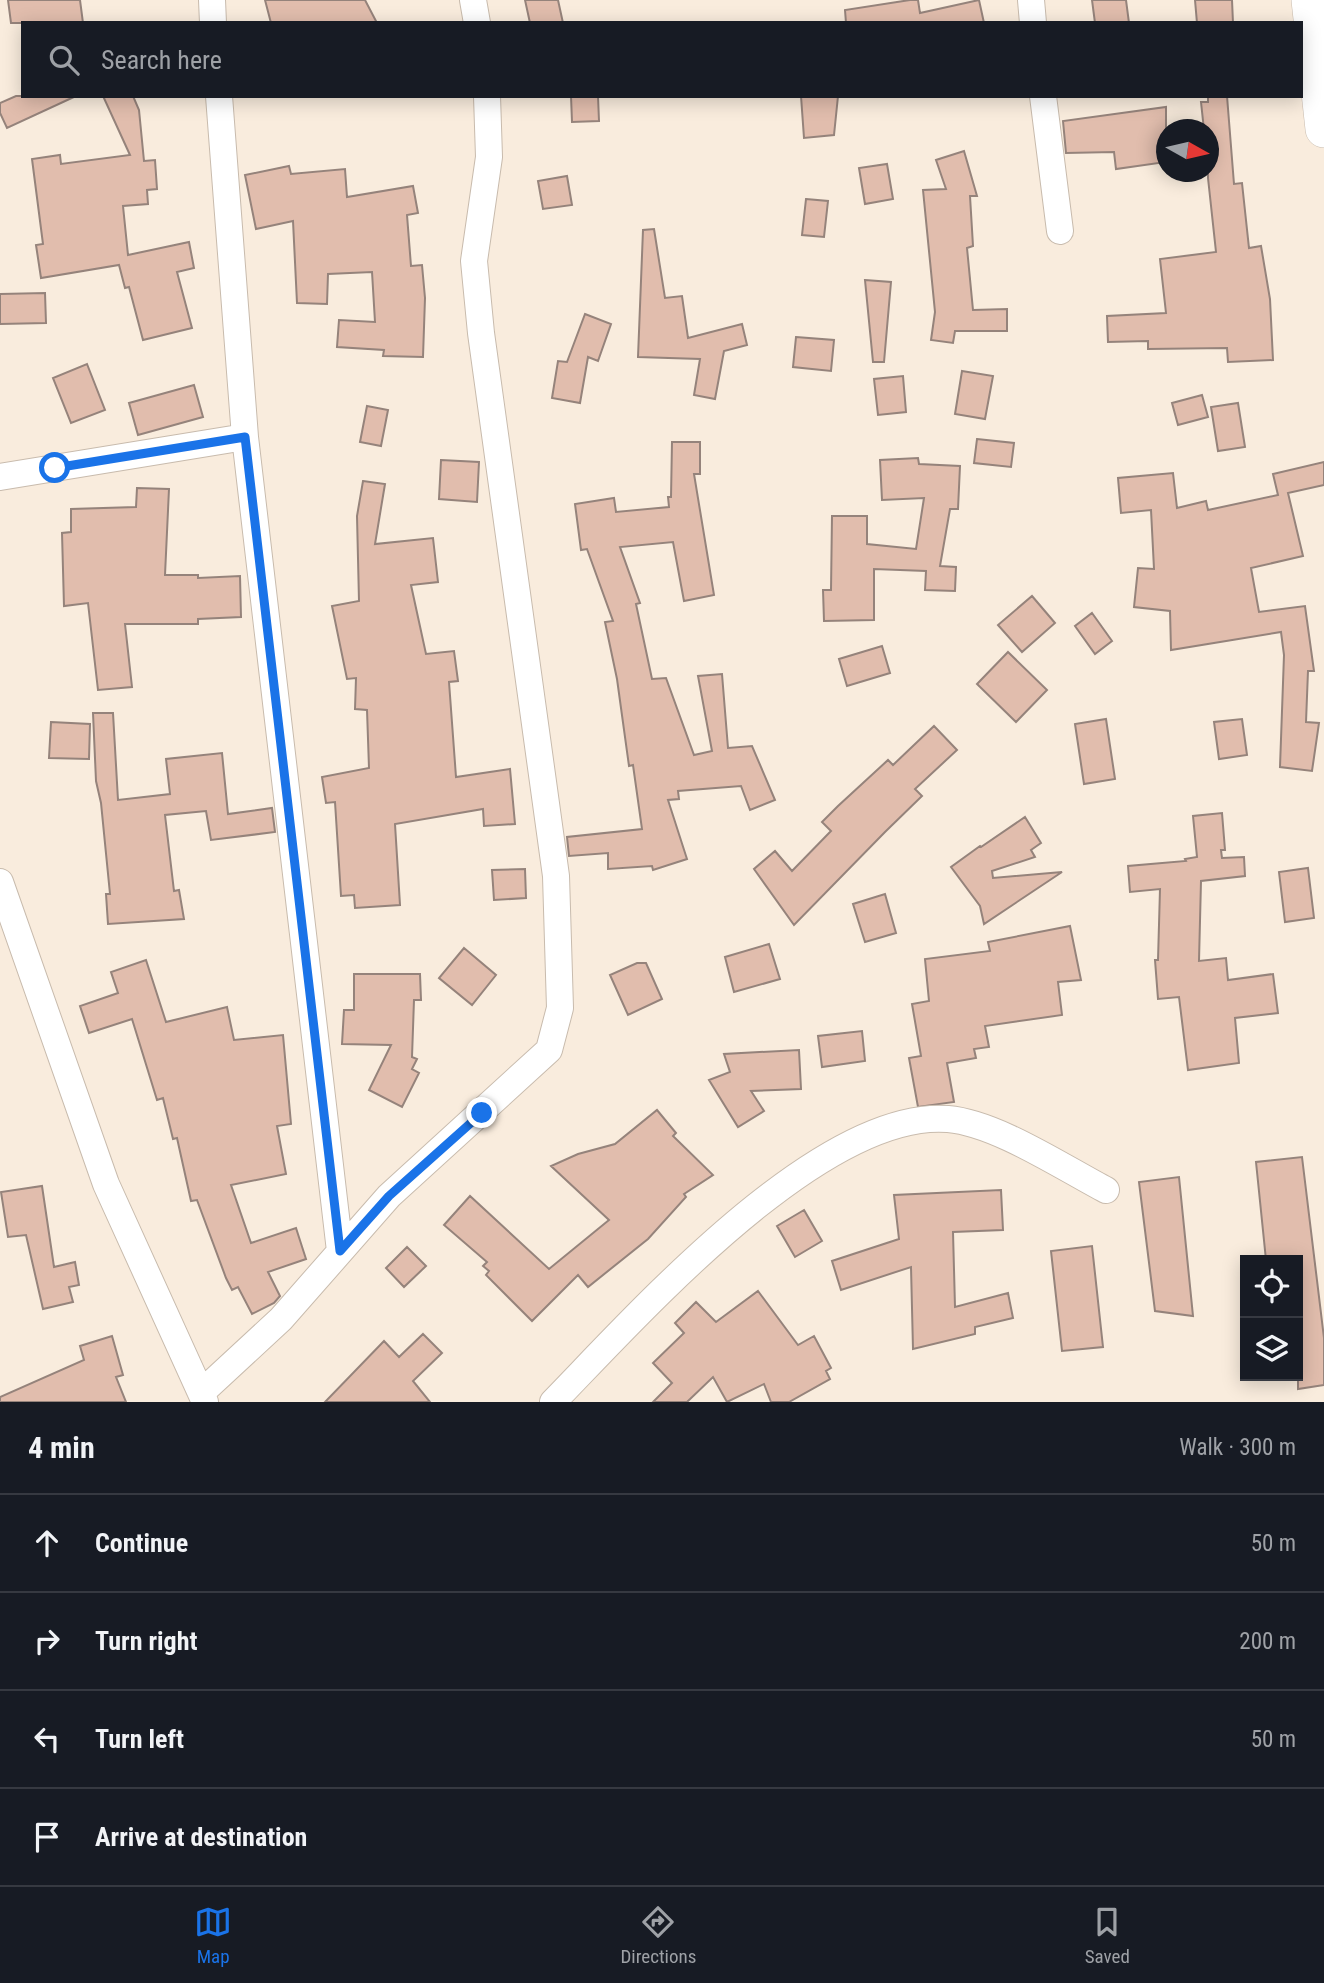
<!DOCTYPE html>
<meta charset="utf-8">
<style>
body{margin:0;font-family:"Roboto Condensed",sans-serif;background:#242831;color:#f1f3f6}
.controls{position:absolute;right:21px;bottom:21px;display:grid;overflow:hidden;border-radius:0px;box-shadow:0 4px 18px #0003}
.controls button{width:63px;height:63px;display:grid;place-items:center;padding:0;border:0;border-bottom:2px solid #363941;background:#171b24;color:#f1f3f6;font:35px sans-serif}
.compass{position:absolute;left:1156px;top:119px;width:63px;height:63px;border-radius:50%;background:#171b24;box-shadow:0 4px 18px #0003;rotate:98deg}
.stop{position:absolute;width:21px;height:21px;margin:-16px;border:5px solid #1a73e8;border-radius:50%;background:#fff}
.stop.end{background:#1a73e8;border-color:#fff;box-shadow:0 2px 7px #0008}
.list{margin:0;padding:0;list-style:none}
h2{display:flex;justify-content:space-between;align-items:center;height:91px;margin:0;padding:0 28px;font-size:30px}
h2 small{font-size:23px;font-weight:400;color:#9ea1a6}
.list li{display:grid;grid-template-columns:46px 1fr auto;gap:21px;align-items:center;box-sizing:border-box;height:98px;padding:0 28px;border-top:2px solid #363941}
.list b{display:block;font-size:26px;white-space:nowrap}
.list em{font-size:23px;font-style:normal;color:#9ea1a6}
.icon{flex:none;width:38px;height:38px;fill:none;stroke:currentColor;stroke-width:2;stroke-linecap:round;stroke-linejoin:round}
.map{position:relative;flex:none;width:1324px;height:1402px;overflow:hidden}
.search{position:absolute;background:#171b24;box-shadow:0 4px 18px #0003;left:21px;right:21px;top:21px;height:77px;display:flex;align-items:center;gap:18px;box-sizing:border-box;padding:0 24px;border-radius:0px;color:#9ea1a6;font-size:26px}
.sheet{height:483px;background:#171b24}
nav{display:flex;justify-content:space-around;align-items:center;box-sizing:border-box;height:98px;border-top:2px solid #363941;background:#171b24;font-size:19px;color:#9ea1a6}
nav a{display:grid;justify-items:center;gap:4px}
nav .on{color:#1a73e8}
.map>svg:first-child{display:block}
.building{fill:#e1bdad;stroke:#95837b;stroke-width:2}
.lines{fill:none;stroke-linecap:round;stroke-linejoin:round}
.street-casing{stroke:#c8bbad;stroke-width:28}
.secondary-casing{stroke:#c8bbad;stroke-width:38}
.street{stroke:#fff;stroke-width:26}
.secondary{stroke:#fff;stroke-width:37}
.route{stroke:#1a73e8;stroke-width:9}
</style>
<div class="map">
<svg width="1324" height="1402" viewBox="0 0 1324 1402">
<rect width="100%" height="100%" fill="#f9ecdd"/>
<!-- building -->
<path class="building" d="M8,0H80L83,23H11Z
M265,0H365L377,23H271Z
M525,0H558L563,23H530Z
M910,0H918L920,13L979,0L984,23H846L845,10Z
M1092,0H1126L1129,23H1095Z
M1195,0H1232L1233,23H1197Z
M16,96H76L7,128L0,113V103Z
M103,96H133L139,110L144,161L155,160L157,189L147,190L148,204L123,206L128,255L189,242L194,268L177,272L192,328L143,340L129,287L125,288L119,265L41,278L36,245L43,244L32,159L60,155L61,164L130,155Z
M571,96H598L599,121L572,122Z
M801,96H838L834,135L804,138Z
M1208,96H1227L1234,184L1242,183L1249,248L1261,246L1270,299L1273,360L1228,362L1227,348L1148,349V341L1108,342L1107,316L1166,313L1160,259L1216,252L1208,178V130H1204L1201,102H1208Z
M1166,107V162L1116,169L1114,152L1066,153L1063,121Z
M964,151L977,196H970L973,246L967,248L973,310L1007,309V331H955L953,343L931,340L935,312L923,190L946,189L936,160Z
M887,164L893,199L865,204L859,168Z
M289,166L291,174L345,169L347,197L413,186L418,213L407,215L411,266L422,265L425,298L423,357L383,356L384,350L337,347L339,320L375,322L372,272L328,274L327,304L297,303L293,221L256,229L245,175Z
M567,176L572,205L543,209L538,181Z
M806,199L828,201L824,237L802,235Z
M654,229L665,298L682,296L688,338L742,324L747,345L724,351L715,399L694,395L700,359L638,357L643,230Z
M865,280L891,282L884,362H873Z
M45,293L46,323L0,324V294Z
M585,314L611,324L598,361L588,357L580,403L552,398L558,361L567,362Z
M796,337L834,340L831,371L793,367Z
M87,364L105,410L71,423L53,378Z
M962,371L993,376L985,419L955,414Z
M903,376L906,412L878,415L874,379Z
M194,385L203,417L138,435L129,403Z
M1202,395L1208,417L1178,425L1172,403Z
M1238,403L1245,447L1218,451L1211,407Z
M367,406L388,410L381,446L360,442Z
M977,439L1014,443L1011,467L974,463Z
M672,442H700V474H694L714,595L684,601L673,542L620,547L640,603L636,604L652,679L666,678L694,755L712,751L698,676L722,674L728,748L752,746L775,800L750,810L741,786L678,791L679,799L668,800L687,859L653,870L652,866L608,869V853L569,856L567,837L642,829L633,765L629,766L617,679L605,622L613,621L587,549L581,550L575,504L614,498L616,512L669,507L668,497H671Z
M918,458L919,464L960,466L958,509H950L940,566L956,567L955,591L925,590L926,571L874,569V620L824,621L823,590H831L832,516H867V544L916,549L924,498L882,500L880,460Z
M441,460L479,462L477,502L439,499Z
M1324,462V485L1288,493L1303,556L1251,568L1259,612L1305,606L1314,671H1308L1306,722L1319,723L1312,771L1280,767L1284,655L1281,632L1171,650L1170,611L1134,607L1138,568L1154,569L1151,510L1121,513L1118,478L1173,473L1177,508L1206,501L1208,510L1278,495L1273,474Z
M363,481L385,484L375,544L433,538L438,582L411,585L426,654L454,651L458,681L449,682L456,777L510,769L515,824L484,826L483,809L395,824L400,905L355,908L354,895L341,896L335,802L326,803L322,777L369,768L367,710L355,709L356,678L347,679L332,606L359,601L357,516Z
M137,488L169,489L165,575H198V578L240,576L241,617L198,619V624H125L132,687L98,690L88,603L64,606L62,533L71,532V509L136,507Z
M1032,596L1055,623L1022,652L998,625Z
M1092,613L1112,641L1095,654L1075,626Z
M882,646L890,673L847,686L839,659Z
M1008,652L1047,690L1016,722L977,684Z
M93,713H113L118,800L170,794L166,759L222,753L228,814L272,808L275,832L211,840L206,811L165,815L174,891L179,890L184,919L108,924L106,894H110L101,803L96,781Z
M1106,719L1115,779L1084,784L1075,724Z
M1242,719L1247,755L1219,759L1214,722Z
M51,722L90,724L89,759L49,758Z
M934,726L957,750L915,789L922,796L885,832L794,925L754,869L775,851L792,871L831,831L822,822L838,806L888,760L893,765Z
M1222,813L1225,850H1221L1222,858L1244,857L1245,876L1201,881L1199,961L1226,958L1228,980L1273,974L1278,1013L1235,1018L1239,1063L1188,1070L1179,997L1158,999L1155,960H1158L1160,889L1130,892L1128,866L1186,861L1185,859L1197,857L1193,816Z
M1025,817L1041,843L1031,850L1035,857L992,871L993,878L1062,872L984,924L980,906L951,867L980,846L981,847Z
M1308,868L1314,918L1285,922L1279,872Z
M525,869L526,898L494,900L492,870Z
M885,894L896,933L865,942L853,904Z
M1070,926L1081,980L1058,982L1062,1015L985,1026L989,1047L974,1049L976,1058L947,1063L954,1102L918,1107L909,1058L921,1056L912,1004L929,1001L925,959L990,951L988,942Z
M769,944L780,979L734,992L725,957Z
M464,948L496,975L472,1005L439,978Z
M146,960L166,1022L227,1007L234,1040L283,1035L291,1124L277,1126L286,1174L231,1185L251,1243L296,1228L306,1259L268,1272L280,1296L274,1303L252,1314L238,1287L232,1290L226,1278L197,1200L191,1201L177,1138L173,1139L163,1098L157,1100L132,1019L89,1033L80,1006L118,993L111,972Z
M637,963H646L662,999L628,1015L610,975Z
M354,974H420L421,1000H414L412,1057L417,1059L412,1069L419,1073L402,1107L369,1090L391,1045L342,1044L344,1010H354Z
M862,1031L865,1061L822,1067L818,1036Z
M799,1050L801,1089L751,1091L764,1111L738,1127L709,1080L730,1072L724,1054Z
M657,1110L676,1133L673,1136L713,1175L684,1194L686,1197L648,1239L588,1287L578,1275L532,1321L486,1275L489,1271L483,1266L487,1262L444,1225L470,1196L549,1269L609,1220L551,1166L578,1154L615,1144Z
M1302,1157L1324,1338V1385L1298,1389V1260H1266L1256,1162Z
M1179,1177L1193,1316L1155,1311L1139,1182Z
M42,1186L54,1267L75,1262L79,1285L69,1287L73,1302L43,1309L26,1235L8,1237L1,1192Z
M1001,1190L1003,1230L953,1232L955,1307L1008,1293L1013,1318L975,1327V1334L913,1349L911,1267L841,1290L832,1261L899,1239L894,1195Z
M804,1210L822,1241L795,1257L777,1226Z
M1092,1246L1103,1347L1062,1351L1051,1251Z
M407,1247L426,1266L404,1287L386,1268Z
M758,1291L798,1345L814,1336L831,1368L826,1371L830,1379L789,1402H771L764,1384L727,1402L713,1377L687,1402H653L672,1383L653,1363L684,1333L675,1323L696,1302L716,1322Z
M423,1334L442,1353L413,1381L430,1402H325L384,1341L399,1357Z
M112,1336L123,1375L116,1377L126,1402H0V1397L84,1360L80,1346Z"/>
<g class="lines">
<defs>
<path id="street" d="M212,0L213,23
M473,0L477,23
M1031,0L1033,23
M219,96L245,437L340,1251
M1043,96L1060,231
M0,477L245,437
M0,882L106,1184L205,1402
M201,1393L281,1319L389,1196L549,1050L560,1008L556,876L481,333L474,261L489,157L487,96
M553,1402C637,1316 820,1109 948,1119C996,1123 1062,1167 1106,1190"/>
<path id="secondary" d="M1310,0L1324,129"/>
</defs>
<!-- street casing -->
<use href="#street" class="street-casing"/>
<!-- secondary casing -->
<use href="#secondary" class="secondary-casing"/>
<!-- street -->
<use href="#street" class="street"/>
<!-- secondary -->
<use href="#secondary" class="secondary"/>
</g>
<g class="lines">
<!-- route -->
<path class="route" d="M55,468L245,437L340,1251L389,1196L482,1113"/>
</g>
</svg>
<div class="controls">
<button><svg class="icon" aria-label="locate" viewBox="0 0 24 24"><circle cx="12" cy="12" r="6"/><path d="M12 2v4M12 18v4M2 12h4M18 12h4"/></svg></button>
<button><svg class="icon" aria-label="layers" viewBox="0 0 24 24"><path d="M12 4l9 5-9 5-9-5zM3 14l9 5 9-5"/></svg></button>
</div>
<svg class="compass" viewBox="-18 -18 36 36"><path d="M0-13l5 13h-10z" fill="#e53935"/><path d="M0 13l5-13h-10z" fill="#9ea1a6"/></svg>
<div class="stop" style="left:55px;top:468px"></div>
<div class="stop end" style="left:482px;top:1113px"></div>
<div class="search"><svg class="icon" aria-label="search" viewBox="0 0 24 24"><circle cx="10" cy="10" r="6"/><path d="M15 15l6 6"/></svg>Search here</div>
</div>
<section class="sheet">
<h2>4 min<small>Walk · 300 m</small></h2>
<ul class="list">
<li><svg class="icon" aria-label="ahead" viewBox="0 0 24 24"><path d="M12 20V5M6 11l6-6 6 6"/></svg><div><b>Continue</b></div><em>50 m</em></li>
<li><svg class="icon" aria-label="right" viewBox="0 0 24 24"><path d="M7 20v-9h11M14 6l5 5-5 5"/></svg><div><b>Turn right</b></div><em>200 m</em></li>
<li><svg class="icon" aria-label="left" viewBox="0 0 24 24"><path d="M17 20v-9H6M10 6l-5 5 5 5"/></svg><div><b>Turn left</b></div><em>50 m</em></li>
<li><svg class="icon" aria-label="arrive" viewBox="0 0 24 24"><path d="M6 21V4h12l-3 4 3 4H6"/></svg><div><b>Arrive at destination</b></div></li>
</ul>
</section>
<nav>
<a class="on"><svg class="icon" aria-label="map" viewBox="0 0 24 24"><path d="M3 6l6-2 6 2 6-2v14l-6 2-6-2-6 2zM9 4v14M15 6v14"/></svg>Map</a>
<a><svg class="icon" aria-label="directions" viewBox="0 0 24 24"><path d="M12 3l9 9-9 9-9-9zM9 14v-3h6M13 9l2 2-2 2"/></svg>Directions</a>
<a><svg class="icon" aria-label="saved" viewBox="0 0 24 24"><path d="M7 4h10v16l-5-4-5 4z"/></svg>Saved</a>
</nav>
